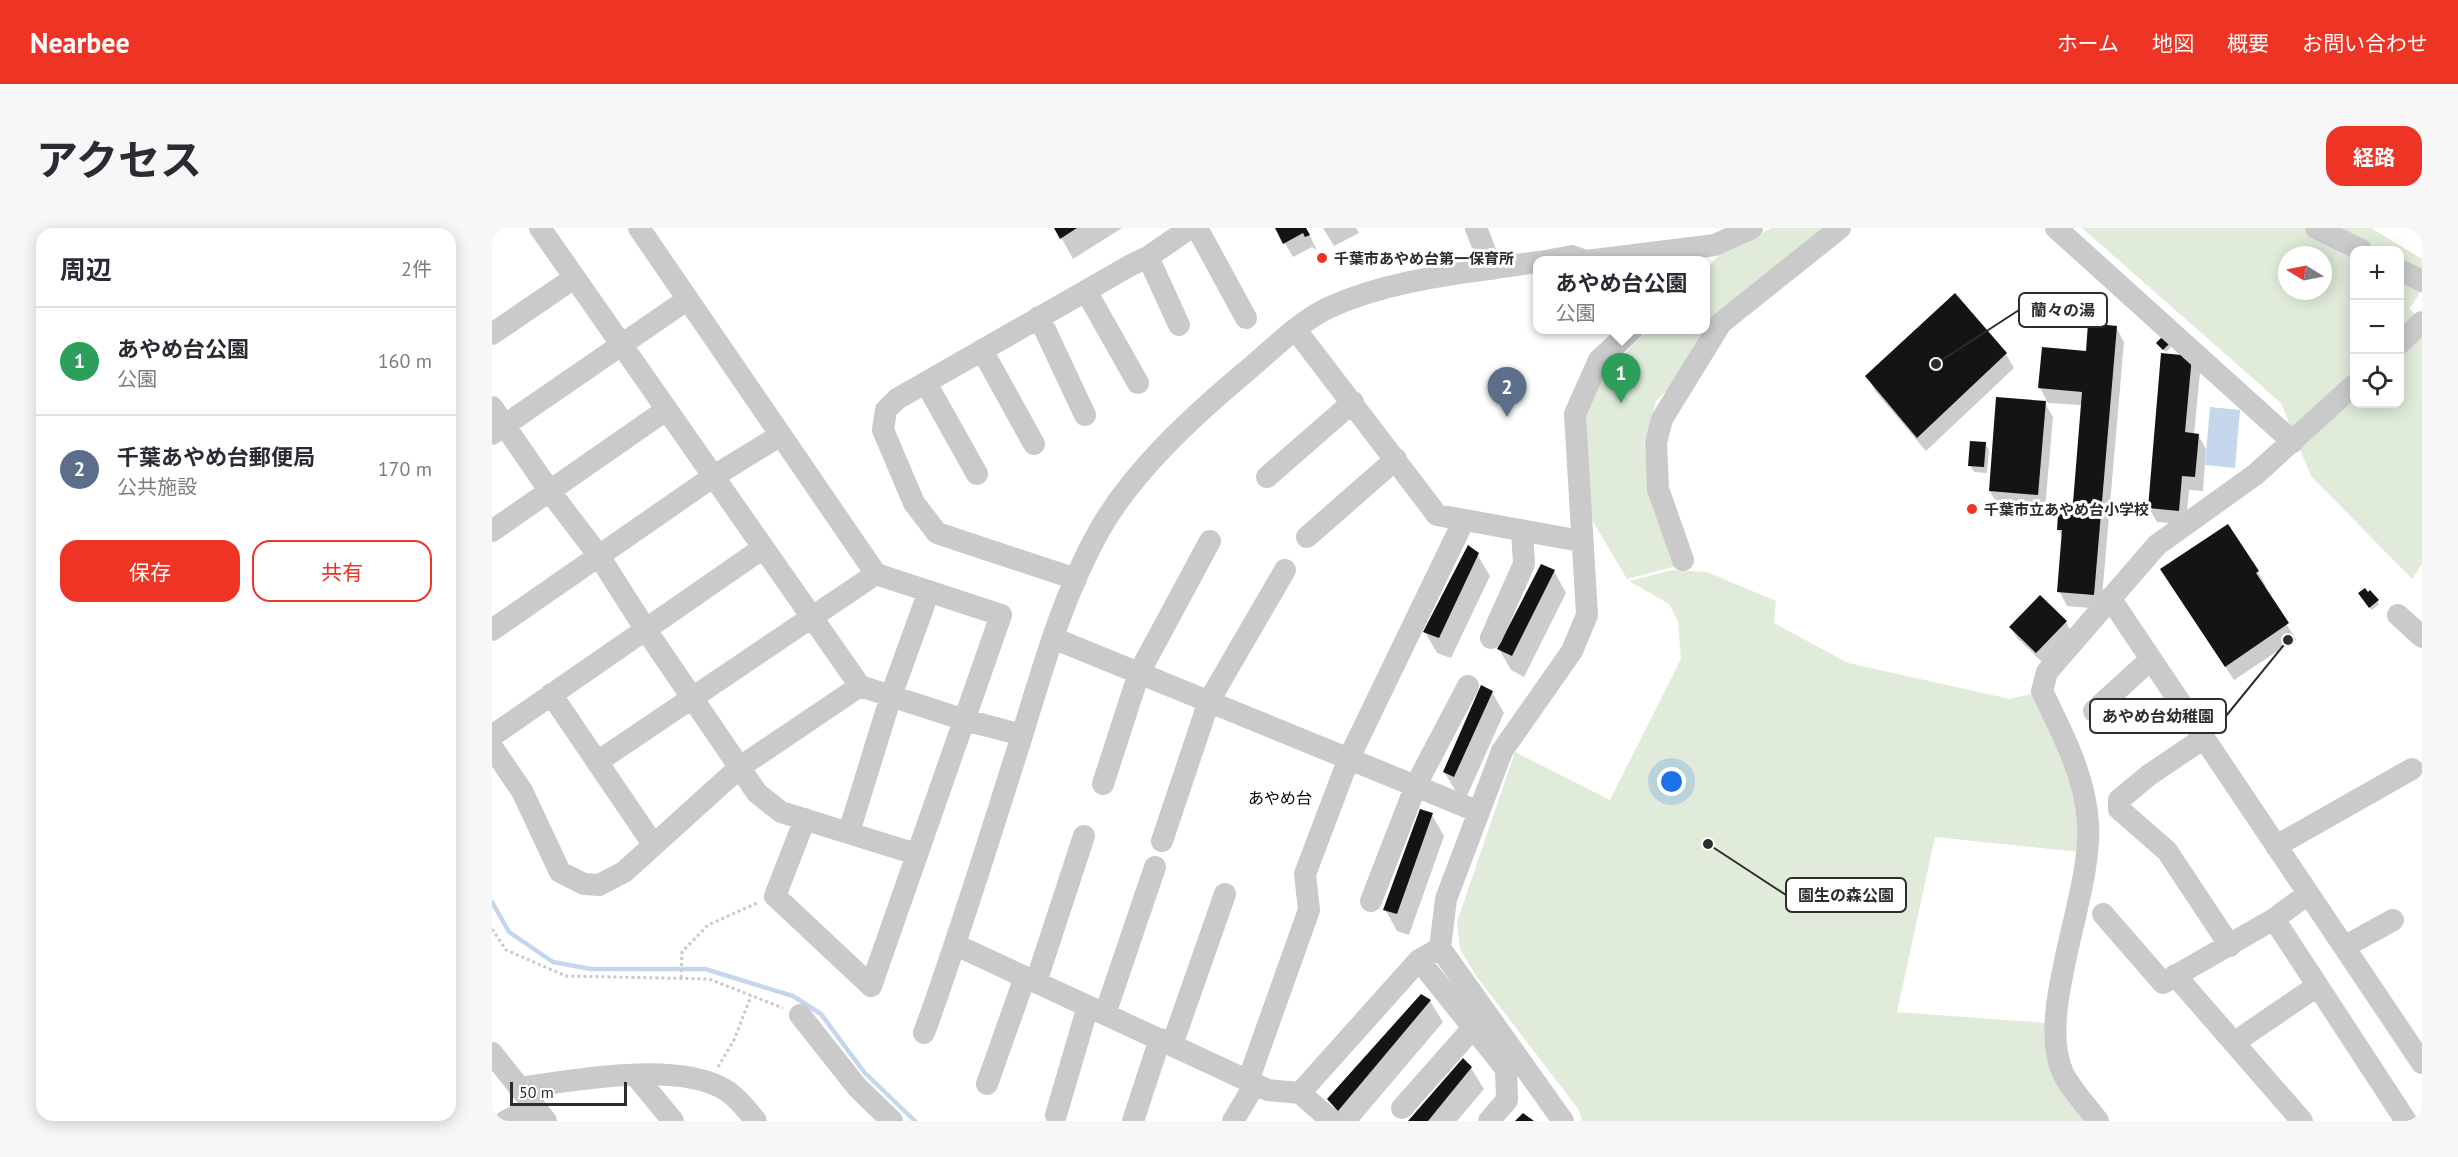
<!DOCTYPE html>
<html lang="ja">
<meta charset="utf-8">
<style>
body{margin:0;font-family:"PT Sans","Noto Sans JP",sans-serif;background:#f7f7f7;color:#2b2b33}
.controls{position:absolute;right:18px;top:18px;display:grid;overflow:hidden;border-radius:12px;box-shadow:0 3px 15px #0003}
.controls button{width:54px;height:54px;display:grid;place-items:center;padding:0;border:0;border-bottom:2px solid #e1e1e2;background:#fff;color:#2b2b33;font:30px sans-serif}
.compass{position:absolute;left:1786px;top:18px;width:54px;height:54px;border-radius:50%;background:#fff;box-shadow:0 3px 15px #0003;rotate:280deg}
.scale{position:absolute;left:18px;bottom:15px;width:117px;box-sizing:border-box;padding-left:6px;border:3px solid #2d2d2d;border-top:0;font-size:16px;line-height:21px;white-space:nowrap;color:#2d2d2d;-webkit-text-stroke:4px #fff;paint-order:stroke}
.you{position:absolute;left:1180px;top:554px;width:21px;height:21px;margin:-15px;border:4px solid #fff;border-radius:50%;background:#1a73e8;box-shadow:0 0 0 9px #1a73e833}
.badge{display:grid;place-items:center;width:39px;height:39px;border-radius:50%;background:#ee3425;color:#fff;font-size:20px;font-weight:700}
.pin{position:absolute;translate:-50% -50px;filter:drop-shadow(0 2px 3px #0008)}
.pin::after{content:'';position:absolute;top:32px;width:21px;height:18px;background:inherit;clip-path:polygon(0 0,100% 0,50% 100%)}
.popup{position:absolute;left:1041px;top:28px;width:177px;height:78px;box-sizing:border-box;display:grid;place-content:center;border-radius:12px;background:#fff;filter:drop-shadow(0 2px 4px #0005);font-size:20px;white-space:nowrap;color:#7c7c81}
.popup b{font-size:22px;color:#2b2b33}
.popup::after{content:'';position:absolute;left:50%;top:100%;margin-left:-12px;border:12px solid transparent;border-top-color:#fff}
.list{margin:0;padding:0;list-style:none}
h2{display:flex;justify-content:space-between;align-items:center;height:78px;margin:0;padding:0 24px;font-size:26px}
h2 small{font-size:20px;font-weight:400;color:#7c7c81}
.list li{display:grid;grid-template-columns:39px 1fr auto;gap:18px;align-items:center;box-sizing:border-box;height:108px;padding:0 24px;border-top:2px solid #e1e1e2}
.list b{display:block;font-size:22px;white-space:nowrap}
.list p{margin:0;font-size:20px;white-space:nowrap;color:#7c7c81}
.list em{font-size:20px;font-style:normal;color:#7c7c81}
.actions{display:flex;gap:12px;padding:18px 24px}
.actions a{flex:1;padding:14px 0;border:2px solid #ee3425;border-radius:18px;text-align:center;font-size:21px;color:#ee3425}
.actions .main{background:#ee3425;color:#fff}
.icon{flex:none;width:33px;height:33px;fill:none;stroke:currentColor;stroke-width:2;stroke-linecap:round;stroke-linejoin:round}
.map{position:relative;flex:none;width:1930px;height:893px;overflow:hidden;border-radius:18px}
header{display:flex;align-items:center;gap:36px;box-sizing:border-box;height:84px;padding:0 30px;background:#ee3425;color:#fff}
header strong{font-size:28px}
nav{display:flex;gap:33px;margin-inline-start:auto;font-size:21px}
.intro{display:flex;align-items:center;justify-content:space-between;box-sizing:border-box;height:144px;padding:0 36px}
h1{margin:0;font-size:42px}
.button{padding:15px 27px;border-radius:18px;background:#ee3425;color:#fff;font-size:21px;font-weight:700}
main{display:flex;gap:36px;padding:0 36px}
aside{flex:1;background:#fff;border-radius:18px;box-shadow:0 3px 15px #0003}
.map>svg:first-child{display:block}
.green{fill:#e0ebd9;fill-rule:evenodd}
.water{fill:#c4d7ed}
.shadow{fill:#0003}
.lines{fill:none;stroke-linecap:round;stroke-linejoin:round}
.stream{stroke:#c4d7ed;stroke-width:4.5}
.building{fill:#141414}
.path{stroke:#cacaca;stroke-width:3;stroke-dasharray:3 3;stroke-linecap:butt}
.minor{stroke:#cacaca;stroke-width:22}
.poi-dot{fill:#ee3425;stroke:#fff;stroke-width:2}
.labels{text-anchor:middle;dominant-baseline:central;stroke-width:6;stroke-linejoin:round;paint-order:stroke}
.poi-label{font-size:15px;font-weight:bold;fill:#2d2d2d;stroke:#fff;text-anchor:start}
.neighbourhood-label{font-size:16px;fill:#000;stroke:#fff}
.leader{fill:none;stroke:#2d2d2d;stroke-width:2}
.callout-dot{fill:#2d2d2d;stroke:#fff;stroke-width:2}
.callout{fill:#fff;stroke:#2d2d2d;stroke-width:2}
.callout-label{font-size:16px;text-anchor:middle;font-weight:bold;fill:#2d2d2d}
</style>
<header>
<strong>Nearbee</strong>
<nav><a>ホーム</a><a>地図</a><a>概要</a><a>お問い合わせ</a></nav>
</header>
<div class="intro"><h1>アクセス</h1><a class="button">経路</a></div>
<main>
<aside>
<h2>周辺<small>2件</small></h2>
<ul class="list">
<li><span class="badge" style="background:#2e9e5b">1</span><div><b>あやめ台公園</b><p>公園</p></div><em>160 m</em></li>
<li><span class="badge" style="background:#5c6f8a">2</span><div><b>千葉あやめ台郵便局</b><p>公共施設</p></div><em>170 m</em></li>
</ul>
<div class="actions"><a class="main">保存</a><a>共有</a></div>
</aside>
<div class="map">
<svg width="1930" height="893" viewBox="0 0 1930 893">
<rect width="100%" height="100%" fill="#fff"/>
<!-- green -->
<path class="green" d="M1280,0H1339L1164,173L1152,215L1158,262L1185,338L1135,351L1100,292L1092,201L1094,177L1103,157L1156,102H1213V42L1229,25Z
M1590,0H1879L1930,31V62L1917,81L1930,92V336L1920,351L1819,248L1789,175ZM1862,22H1908V176H1862ZM1795,27H1831V63H1795Z
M1180,342L1215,344L1284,373L1282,395L1356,435L1518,471L1542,465C1567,521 1587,562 1587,624L1443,609L1405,784L1554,795C1551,834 1571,863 1592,893H1090L1087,882L985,749L968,721L965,694L1023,524L1118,572L1189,431L1186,393L1177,376L1137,353Z"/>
<!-- water -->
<path class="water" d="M1718,179L1748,182L1743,240L1713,237Z"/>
<!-- shadow -->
<path class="shadow" d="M564,0H630L581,31Z
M784,0H814L825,22L820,19L801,29Z
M831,0H864L867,5L842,18Z
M1624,99L1632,114L1609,381L1575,378L1567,363L1571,310L1566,301L1581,288L1590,177L1556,175L1548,160Z
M1678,115L1680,118L1674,124L1667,118Z
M1514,126L1522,140L1434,223L1383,163L1375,148Z
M1699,129L1708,144L1702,207H1706L1714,221L1711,263L1697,262L1694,296L1665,294L1657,280Z
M1553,175L1561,189L1553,281L1506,277L1498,263Z
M1493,216L1497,222L1495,245L1482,244L1478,237Z
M985,326L998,348L959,430L945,425L933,404Z
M1062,343L1074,365L1032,449L1019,442L1007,421Z
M1766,344L1774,358L1771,360L1804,411L1742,452L1678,356Z
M1878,364L1887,376L1880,382L1869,368Z
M1574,394L1580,405L1551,435L1525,410L1519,399Z
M1000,464L1012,485L974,570L965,565L952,544Z
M940,587L952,608L917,707L905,703L893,681Z
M929,767L938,773L951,794L867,893H850L837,871Z
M979,840L992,861L965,893H918Z"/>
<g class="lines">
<!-- stream -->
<path class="stream" d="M0,674L17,704L61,734L99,741H213L301,768L329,786L372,844L423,893"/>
</g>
<!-- building -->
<path class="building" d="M562,0H585L568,11Z
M783,0H814L818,7L813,9L811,5L791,16Z
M1463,65L1515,125L1425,210L1373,148Z
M1596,95L1625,98L1602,367L1565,364L1570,302H1565L1566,286L1580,287L1590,164L1546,160L1550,119L1594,123Z
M1672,107L1679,114L1671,122L1664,115Z
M1669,125L1700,128L1693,204L1707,206L1703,249L1690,248L1687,283L1656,280Z
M1504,169L1554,173L1546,267L1497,263Z
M1478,213L1494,214L1492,239L1476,238Z
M1736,296L1767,343L1764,345L1797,395L1733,439L1668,341Z
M976,317L987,325L947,410L931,404Z
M1049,336L1063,342L1020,428L1005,421Z
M1873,360L1876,364L1878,362L1887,372L1877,380L1866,365Z
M1548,367L1575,393L1544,425L1517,399Z
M989,457L1001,463L962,549L951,544Z
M928,581L941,585L905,686L891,682Z
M929,766L939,772L846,883L835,871Z
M971,830L980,839L936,893H916Z
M1031,885L1042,893H1023Z"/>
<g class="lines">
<!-- path -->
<path class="path" d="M0,701L14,722L74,748L217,751L291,780
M189,750L190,724L216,697L265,675
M226,839L242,812L259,768"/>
<!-- minor -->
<path class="minor" d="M48,0L368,458L473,492L530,507
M147,0L384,346L509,387L379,758L283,668L313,591
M705,0L754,90
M984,0L1000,41
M1564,0L1801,214
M1824,0L1869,22
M656,29L687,97
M1053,33L1080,28L1094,33
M1094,33L1223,17L1260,0
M1908,42L1930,53
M594,63L646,155
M547,89L593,187
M804,102L945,287L1089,313
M0,106L82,50
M1908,115L1930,94
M490,122L542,216
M434,155L485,246
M0,179L59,265L107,328L154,402L265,565L289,584L424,626
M0,206L196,71
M775,249L861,174
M0,303L174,182
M815,309L904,231
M1191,332L1166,261L1164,214L1170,191L1229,95L1348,0
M584,351L445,305L422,275L391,202L394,182L405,171L639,37L656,29L698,0
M1618,370L1930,835
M1906,387L1930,409
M0,402L222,248L289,207
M561,410L987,584
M999,410L1032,336L1030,302
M59,466L161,616
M1602,483L1659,431
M0,508L271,320
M1712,510L1657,547L1627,572V581L1675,623L1738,718
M0,519L30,563L68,644L92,656L107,657L132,644L248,539L368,458
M105,534L384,346
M611,556L647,445L718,313
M357,604L399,468L437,363
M670,613L717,473L793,342
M1784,618L1920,541
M879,673L924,557L976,458
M1611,686L1671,755L1782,691L1816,666
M1782,691L1914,893
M464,717L776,862L808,865L927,732L948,720
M1852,719L1901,692
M927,732L1014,841L1015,872L997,893
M1683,747L1810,893
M544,754L592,608
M613,786L663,639
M308,787L365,859L400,893
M432,805C467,709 497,611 528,514C550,443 570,369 607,303C640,244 700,189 751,146C778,124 805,95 836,80C901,50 975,45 1045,34
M1743,814L1825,758
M680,817L733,666
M0,825L54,893
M144,848L181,893
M756,853L817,682L813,646L857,530L972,292
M495,856L533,749
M27,860C82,852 188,832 235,863C247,871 256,883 264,893
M808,865L840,893
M910,880L981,800
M564,887L596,778
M14,893L43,879
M641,893L668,811
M741,893L763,856
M1071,893L948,720L954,671L1010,523L1080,423L1095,387L1083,186L1107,132L1140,102
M1606,893C1595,878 1579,862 1571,845C1543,785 1601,666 1596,595C1593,547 1570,505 1550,463L1555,444L1665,317L1764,246L1862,157"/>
</g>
<!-- markers -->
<g class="poi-dot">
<circle cx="830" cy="30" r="6"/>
<circle cx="1480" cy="281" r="6"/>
</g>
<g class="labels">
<!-- poi labels -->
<g class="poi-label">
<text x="842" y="30">千葉市あやめ台第一保育所</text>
<text x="1492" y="281">千葉市立あやめ台小学校</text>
</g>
<!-- neighbourhood labels -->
<g class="neighbourhood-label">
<text x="788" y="570">あやめ台</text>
</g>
</g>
<!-- callouts -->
<path class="leader" d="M1444 136L1527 82M1796 412L1734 488M1216 616L1294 667"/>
<g class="callout-dot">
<circle cx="1444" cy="136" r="6"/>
<circle cx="1796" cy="412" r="6"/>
<circle cx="1216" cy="616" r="6"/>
</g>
<g class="callout">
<rect x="1527" y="65" width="88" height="34" rx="6"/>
<rect x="1598" y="471" width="136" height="34" rx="6"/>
<rect x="1294" y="650" width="120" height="34" rx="6"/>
</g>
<g class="callout-label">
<text x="1571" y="88">蘭々の湯</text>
<text x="1666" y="494">あやめ台幼稚園</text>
<text x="1354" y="673">園生の森公園</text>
</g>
</svg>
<div class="controls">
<button>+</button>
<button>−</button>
<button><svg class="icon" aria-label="locate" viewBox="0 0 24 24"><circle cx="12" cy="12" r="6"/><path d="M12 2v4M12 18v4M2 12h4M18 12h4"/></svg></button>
</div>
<svg class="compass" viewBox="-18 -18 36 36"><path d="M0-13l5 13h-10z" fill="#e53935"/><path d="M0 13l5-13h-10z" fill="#7c7c81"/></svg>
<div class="scale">50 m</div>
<div class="you"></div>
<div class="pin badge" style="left:1129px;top:175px;background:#2e9e5b">1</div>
<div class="popup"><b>あやめ台公園</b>公園</div>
<div class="pin badge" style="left:1015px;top:189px;background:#5c6f8a">2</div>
</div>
</main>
